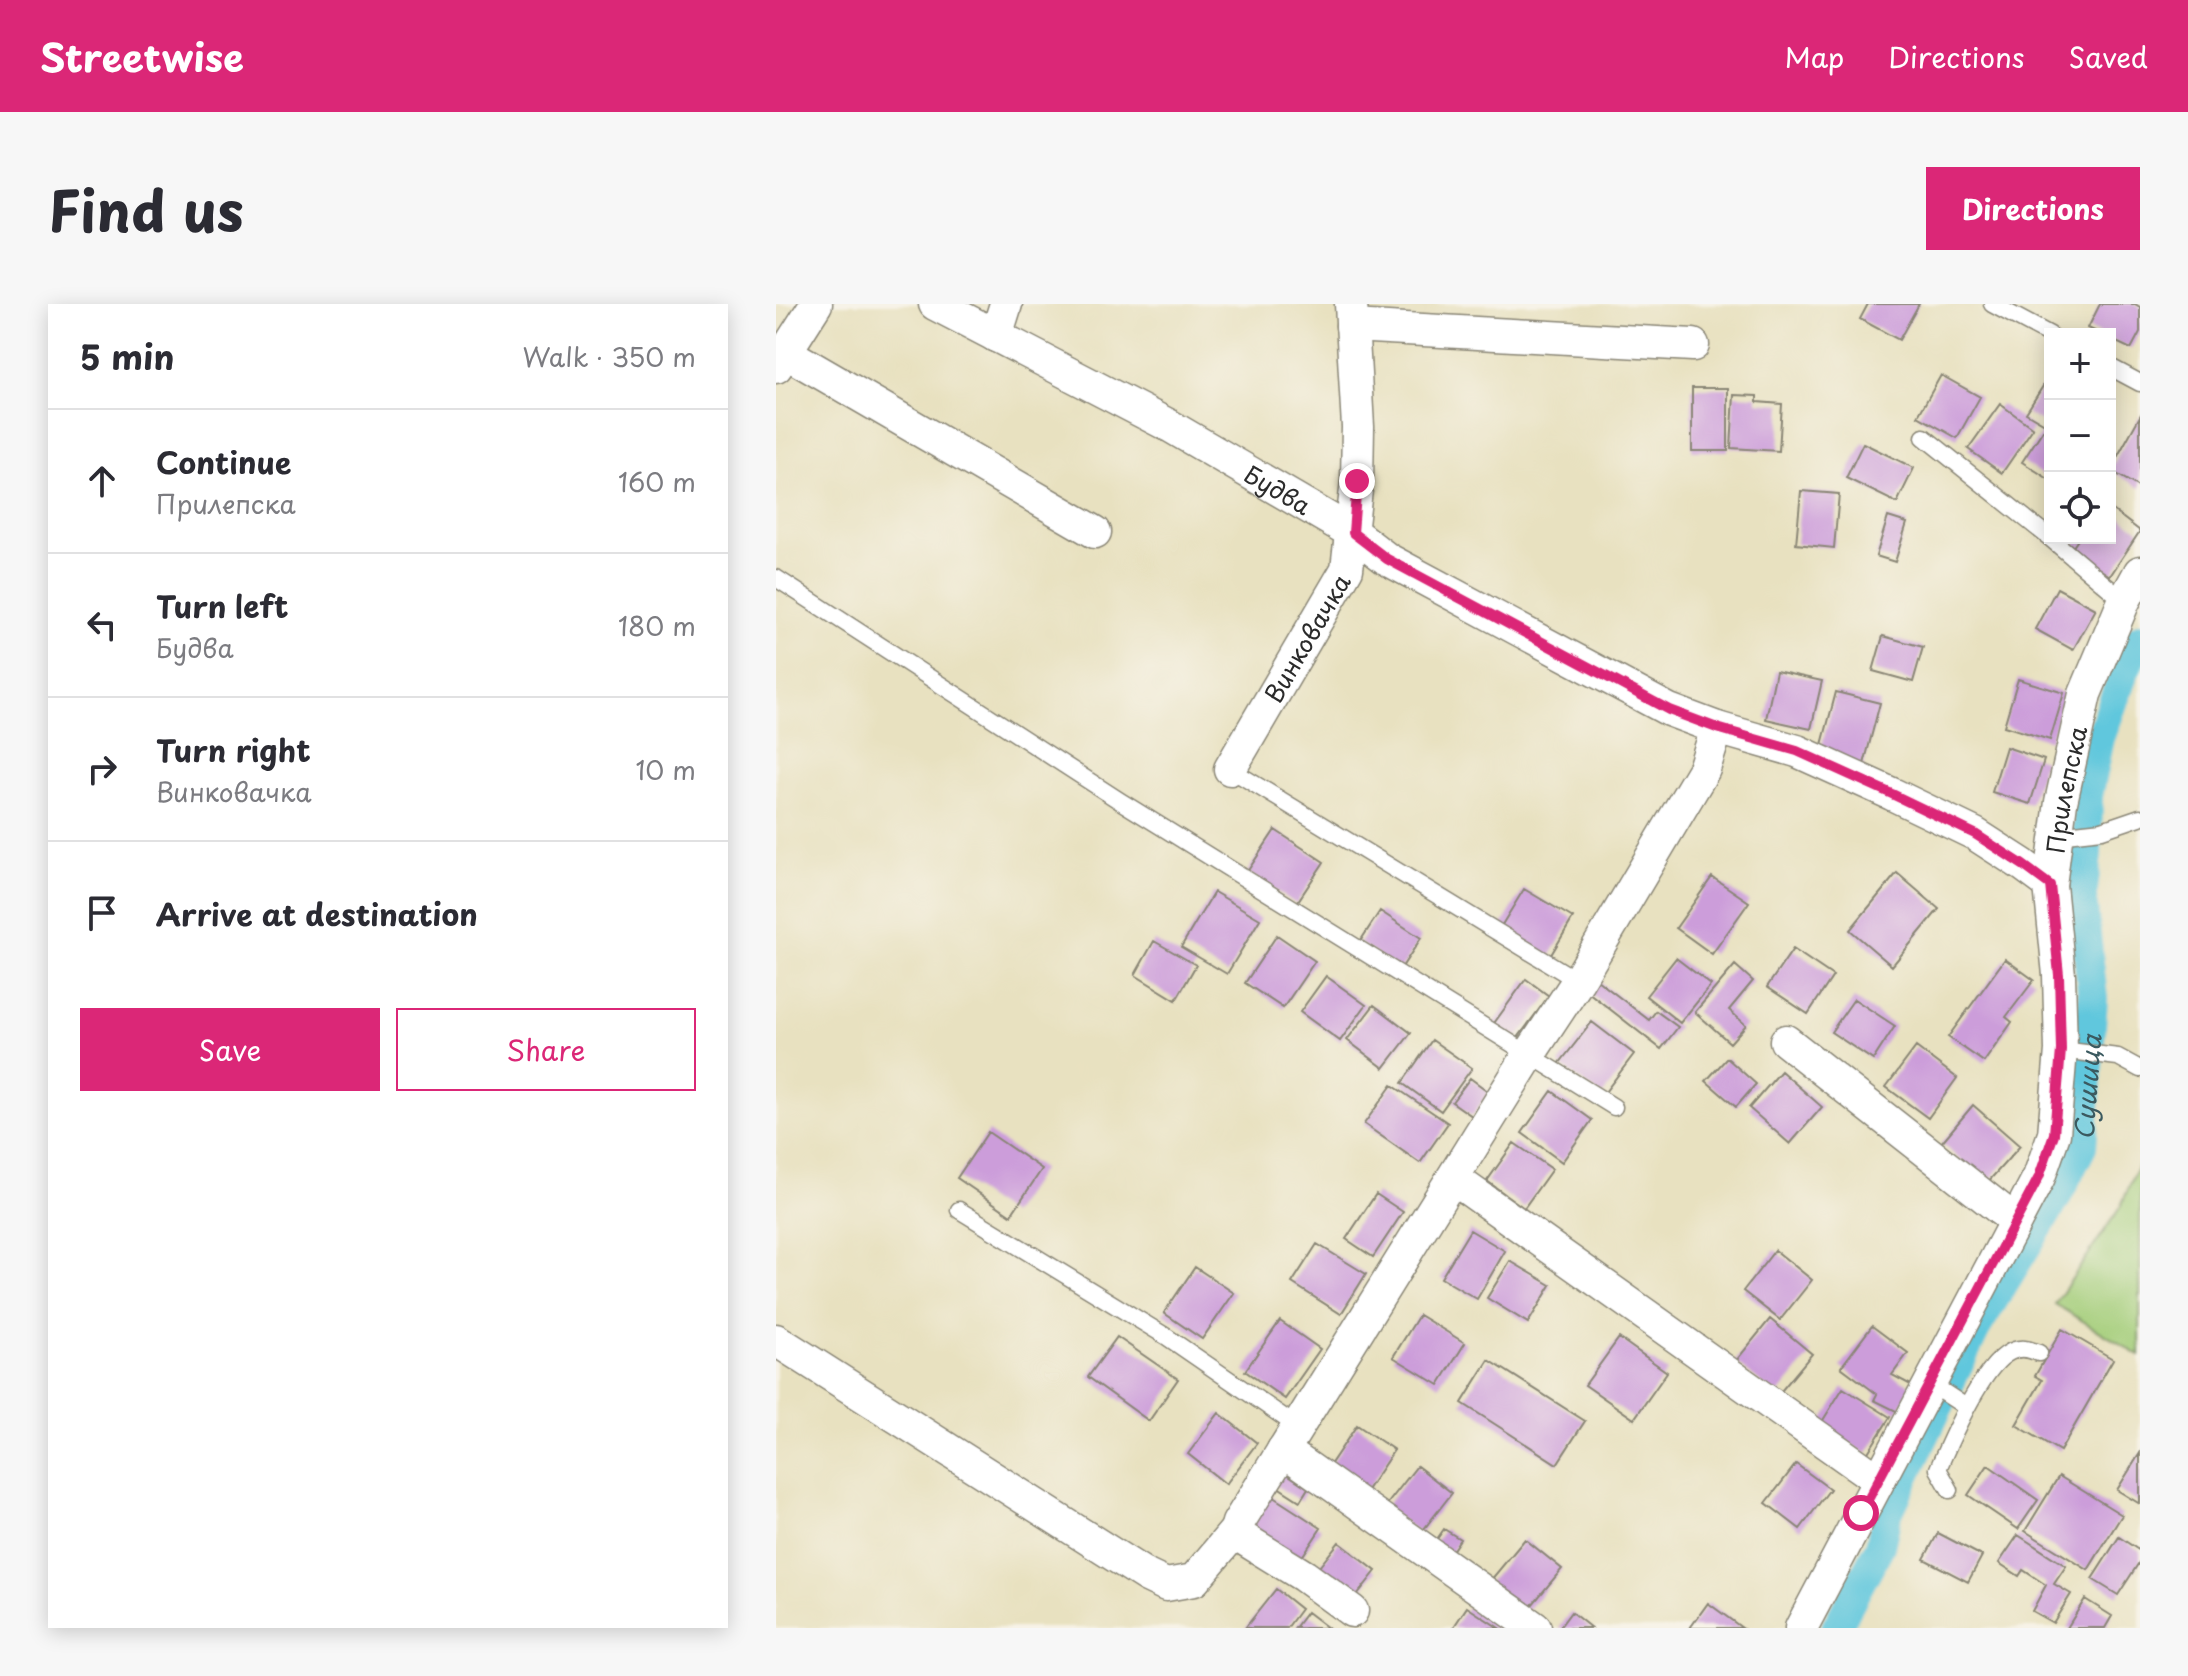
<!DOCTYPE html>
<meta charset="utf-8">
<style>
body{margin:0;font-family:"Playpen Sans",sans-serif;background:#f7f7f7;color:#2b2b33}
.controls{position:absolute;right:24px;top:24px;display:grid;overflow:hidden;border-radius:0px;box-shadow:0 4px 20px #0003}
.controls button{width:72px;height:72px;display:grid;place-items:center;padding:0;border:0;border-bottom:2px solid #e1e1e2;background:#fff;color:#2b2b33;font:40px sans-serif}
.stop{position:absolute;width:24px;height:24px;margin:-18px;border:6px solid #db2777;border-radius:50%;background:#fff}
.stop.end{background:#db2777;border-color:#fff;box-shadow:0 2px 8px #0008}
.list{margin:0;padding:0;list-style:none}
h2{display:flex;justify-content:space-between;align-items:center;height:104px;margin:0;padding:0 32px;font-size:34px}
h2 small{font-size:26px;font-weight:400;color:#7c7c81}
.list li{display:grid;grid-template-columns:52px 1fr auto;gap:24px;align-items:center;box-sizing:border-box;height:144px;padding:0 32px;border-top:2px solid #e1e1e2}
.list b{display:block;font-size:30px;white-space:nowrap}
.list p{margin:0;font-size:26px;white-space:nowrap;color:#7c7c81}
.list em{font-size:26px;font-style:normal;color:#7c7c81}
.actions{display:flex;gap:16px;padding:24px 32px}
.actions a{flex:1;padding:18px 0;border:2px solid #db2777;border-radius:0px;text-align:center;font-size:28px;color:#db2777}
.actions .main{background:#db2777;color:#fff}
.icon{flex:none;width:44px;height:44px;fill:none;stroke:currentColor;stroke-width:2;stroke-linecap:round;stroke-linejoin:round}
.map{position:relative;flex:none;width:1364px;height:1324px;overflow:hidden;border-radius:0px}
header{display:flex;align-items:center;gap:48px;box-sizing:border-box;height:112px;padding:0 40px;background:#db2777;color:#fff}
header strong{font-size:38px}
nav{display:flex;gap:44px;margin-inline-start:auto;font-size:28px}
.intro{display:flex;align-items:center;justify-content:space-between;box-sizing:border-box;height:192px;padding:0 48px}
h1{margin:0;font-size:56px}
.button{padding:20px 36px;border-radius:0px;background:#db2777;color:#fff;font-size:28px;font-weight:700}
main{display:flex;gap:48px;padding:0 48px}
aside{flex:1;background:#fff;border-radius:0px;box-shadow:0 4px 20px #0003}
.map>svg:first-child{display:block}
.green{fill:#a4ce7a;stroke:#687c52;stroke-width:2}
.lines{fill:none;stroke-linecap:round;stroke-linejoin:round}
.canal{stroke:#61c7dd;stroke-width:30}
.building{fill:#cc9dda}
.service-casing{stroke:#8a8676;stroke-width:19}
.minor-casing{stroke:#8a8676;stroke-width:35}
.service{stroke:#fff;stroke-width:16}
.minor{stroke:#fff;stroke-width:32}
.route{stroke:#db2777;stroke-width:10}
.labels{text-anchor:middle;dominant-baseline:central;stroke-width:7;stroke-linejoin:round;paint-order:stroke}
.street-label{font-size:24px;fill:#2b2b2b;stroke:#f7f3e8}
.water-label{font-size:26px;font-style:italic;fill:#3b5a60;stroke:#f7f3e8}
</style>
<header>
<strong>Streetwise</strong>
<nav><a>Map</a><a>Directions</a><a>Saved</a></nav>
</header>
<div class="intro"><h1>Find us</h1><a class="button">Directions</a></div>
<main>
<aside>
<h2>5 min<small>Walk · 350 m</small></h2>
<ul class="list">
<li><svg class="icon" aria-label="ahead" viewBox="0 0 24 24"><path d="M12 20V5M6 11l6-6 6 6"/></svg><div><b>Continue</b><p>Прилепска</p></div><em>160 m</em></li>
<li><svg class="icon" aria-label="left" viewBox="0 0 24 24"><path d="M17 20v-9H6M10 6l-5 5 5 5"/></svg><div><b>Turn left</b><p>Будва</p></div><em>180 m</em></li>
<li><svg class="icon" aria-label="right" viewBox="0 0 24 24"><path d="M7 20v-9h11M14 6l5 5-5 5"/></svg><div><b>Turn right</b><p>Винковачка</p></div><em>10 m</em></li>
<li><svg class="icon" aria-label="arrive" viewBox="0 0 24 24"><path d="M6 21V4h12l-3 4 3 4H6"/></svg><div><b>Arrive at destination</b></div></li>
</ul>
<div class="actions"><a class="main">Save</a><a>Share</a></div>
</aside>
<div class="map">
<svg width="1364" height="1324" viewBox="0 0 1364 1324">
<rect width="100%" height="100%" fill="#f7f3e8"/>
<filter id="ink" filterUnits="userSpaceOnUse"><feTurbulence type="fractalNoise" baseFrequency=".0125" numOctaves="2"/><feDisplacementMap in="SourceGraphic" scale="16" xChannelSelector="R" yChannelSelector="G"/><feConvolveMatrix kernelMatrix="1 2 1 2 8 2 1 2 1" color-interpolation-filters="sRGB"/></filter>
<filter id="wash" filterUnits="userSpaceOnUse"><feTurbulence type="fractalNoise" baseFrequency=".006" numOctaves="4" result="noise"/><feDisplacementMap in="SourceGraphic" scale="32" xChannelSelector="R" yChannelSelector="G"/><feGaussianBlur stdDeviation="1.8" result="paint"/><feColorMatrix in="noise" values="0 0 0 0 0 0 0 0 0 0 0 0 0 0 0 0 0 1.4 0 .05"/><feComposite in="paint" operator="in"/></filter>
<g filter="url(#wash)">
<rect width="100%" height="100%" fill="#e8e1c0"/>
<!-- green -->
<path class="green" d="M1364,857V1052L1279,1000L1345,902Z"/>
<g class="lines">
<!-- canal -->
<path class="canal" id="s1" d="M1060,1324L1104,1242L1111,1211L1200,1024L1278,898L1306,843L1317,695L1306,594L1311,550L1312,492L1324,434L1350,363L1364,334"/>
</g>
<g id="blocks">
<!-- building -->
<path class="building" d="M1092,0H1143L1123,36L1084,15Z
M1324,0H1359L1364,3V28L1355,45L1334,35V30H1325L1312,24Z
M1165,71L1204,93L1181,134L1142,112Z
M1274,71V123L1250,109Z
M916,84H952V147H916Z
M958,91L981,92V98L1006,100L1003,147L955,144Z
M1224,100L1257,124L1226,169L1192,145Z
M1364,112V184L1334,166Z
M1267,126L1274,131V176L1246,158Z
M1087,139L1138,164L1121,199L1070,174Z
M1025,187L1063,190L1058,244L1020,240Z
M1334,204L1364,227L1334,272L1295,246L1303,234H1334Z
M1112,213L1131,219L1119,258L1100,252Z
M1281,284L1320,305L1297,346L1259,325Z
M1107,332L1147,343L1137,378L1097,367Z
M1000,367L1046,377L1035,425L990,415Z
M1242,375L1288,389L1274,436L1228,422Z
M1060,388L1104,399L1087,464L1043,452Z
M1230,443L1268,456L1254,500L1216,488Z
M499,526L548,558L520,600L471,568Z
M1121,569L1163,605L1116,662L1074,626Z
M936,573L973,598L936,650L900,624Z
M748,585L797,614L773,654L724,624Z
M438,588L484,615L451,670L405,643Z
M604,607L645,634L624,666L583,639Z
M501,631L539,657L507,704L469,679Z
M378,637L420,661L400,696L359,671Z
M1017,645L1057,672L1032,710L991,683Z
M900,654L935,681L904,719L870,692Z
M1229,655L1258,676L1230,713L1236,718L1208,758L1172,733Z
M959,661L977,677L953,706L970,721L954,739L919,708Z
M550,672L590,701L564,737L524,708Z
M750,675L773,692L738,739L716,722Z
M821,676L873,716L880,707L902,723L885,745L812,688Z
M1078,695L1119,722L1097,756L1055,728Z
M598,701L635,729L608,764L571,736Z
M816,718L858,750L826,792L783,760Z
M656,736L696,764L665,807L626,779Z
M1140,743L1181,774L1152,814L1110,783Z
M951,754L980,780L960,803L930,777Z
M1005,767L1046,803L1014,840L973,804Z
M694,774L713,788L696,812L676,798Z
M616,781L672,819L644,859L588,820Z
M776,787L816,816L786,858L746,829Z
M1197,801L1244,842L1211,879L1165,839Z
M212,828L266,865L235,911L181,874Z
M738,839L776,865L748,904L711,877Z
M600,890L627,908L597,953L570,935Z
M694,926L729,947L701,995L665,974Z
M541,940L590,970L565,1010L516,979Z
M999,946L1036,976L1004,1016L967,987Z
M734,957L775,981L752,1019L711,994Z
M419,963L458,989L426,1035L388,1009Z
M643,1011L689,1039L663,1081L617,1053Z
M994,1015L1036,1050L1001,1092L959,1058Z
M504,1017L544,1045L509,1095L469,1067Z
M1096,1022L1132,1049L1116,1071L1135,1081L1122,1108L1098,1096L1101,1090L1065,1063Z
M1286,1025L1337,1055L1284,1147L1240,1121L1266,1076L1259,1072Z
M341,1033L402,1075L373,1117L312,1073Z
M843,1034L891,1068L858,1115L809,1081Z
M713,1056L809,1117L781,1160L686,1099Z
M1067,1084L1114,1113L1091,1150L1044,1121Z
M443,1109L481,1139L450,1180L412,1150Z
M581,1121L618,1146L587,1192L550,1167Z
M1364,1149V1200L1341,1186Z
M1020,1160L1054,1185L1024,1225L990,1199Z
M1212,1161L1262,1196L1242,1225L1192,1191Z
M641,1162L676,1189L644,1230L609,1203Z
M508,1168L532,1184L524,1197L499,1181Z
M1283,1172L1346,1211L1312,1266L1249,1227Z
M494,1191L545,1224L520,1262L470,1229Z
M668,1225L684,1235L670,1256L654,1245Z
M1162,1229L1206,1252L1192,1278L1148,1255Z
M1242,1231L1290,1262L1278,1280L1295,1290L1277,1319L1256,1307L1270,1281L1247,1266L1243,1272L1223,1259Z
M1343,1233L1364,1247V1257L1342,1291L1316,1275Z
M749,1235L786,1265L746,1313L709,1283Z
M563,1238L600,1267L573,1301L536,1272Z
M500,1285L525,1305L511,1324H469Z
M1309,1295L1336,1312L1329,1324H1291Z
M932,1299L966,1324H914Z
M691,1303L723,1324H677Z
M531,1308L552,1324H519Z
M795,1308L815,1324H783Z"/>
</g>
</g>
<g filter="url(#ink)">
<use href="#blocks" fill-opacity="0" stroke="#8a8676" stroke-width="2"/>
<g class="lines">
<defs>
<path id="service" d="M1216,0L1274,31
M1334,63L1364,79
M1148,133L1274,234
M1274,234L1348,297
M0,274L344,497L838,803
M454,465L802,677
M1280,531L1326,526L1364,513
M1285,746L1342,753L1364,765
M183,906L391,1033L522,1123
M1152,1078L1190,1103
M1174,1186L1162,1165C1174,1137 1209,1054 1239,1046C1247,1043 1255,1046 1263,1049"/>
<g id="minor">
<path id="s2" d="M159,0L394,122L577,229L611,255L893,406L941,424L1021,447L1116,490L1199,530L1247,561L1274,581"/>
<path d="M576,22L917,41"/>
<path d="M220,32L230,0"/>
<path d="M9,48L319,228"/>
<path d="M0,63L40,0"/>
<path id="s3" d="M454,465L571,265L581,177L582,123L575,0"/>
<path d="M1010,737L1238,916"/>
<path d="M678,875L1101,1175"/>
<path d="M0,1036L371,1272L390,1281L418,1276L460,1226"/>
<path d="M507,1146L759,1324"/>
<path d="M576,1307L528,1272L465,1233L460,1226L462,1219L753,751L802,677L928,465L941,424"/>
<path id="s4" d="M1025,1324L1263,873L1278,830L1285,746L1283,671L1274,581L1285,498L1309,390L1348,297L1364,268"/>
</g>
</defs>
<!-- service casing -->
<use href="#service" class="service-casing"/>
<!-- minor casing -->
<use href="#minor" class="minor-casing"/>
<!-- service -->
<use href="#service" class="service"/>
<!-- minor -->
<use href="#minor" class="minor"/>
</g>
</g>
<g class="lines" filter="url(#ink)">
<!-- route -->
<path class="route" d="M581,177L577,229L611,255L893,406L941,424L1021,447L1116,490L1199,530L1247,561L1274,581L1283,671L1285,746L1278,830L1263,873L1085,1209"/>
</g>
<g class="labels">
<!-- street labels -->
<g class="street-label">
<text stroke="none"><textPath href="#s2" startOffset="390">Будва</textPath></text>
<text stroke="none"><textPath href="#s3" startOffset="152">Винковачка</textPath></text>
<text stroke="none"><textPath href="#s4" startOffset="902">Прилепска</textPath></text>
</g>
<!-- water labels -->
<g class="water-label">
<text stroke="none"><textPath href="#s1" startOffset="602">Сушица</textPath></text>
</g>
</g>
</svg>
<div class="controls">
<button>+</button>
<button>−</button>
<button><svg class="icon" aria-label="locate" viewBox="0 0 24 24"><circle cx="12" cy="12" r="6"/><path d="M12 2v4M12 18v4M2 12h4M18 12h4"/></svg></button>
</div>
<div class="stop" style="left:1085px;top:1209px"></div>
<div class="stop end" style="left:581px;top:177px"></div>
</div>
</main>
